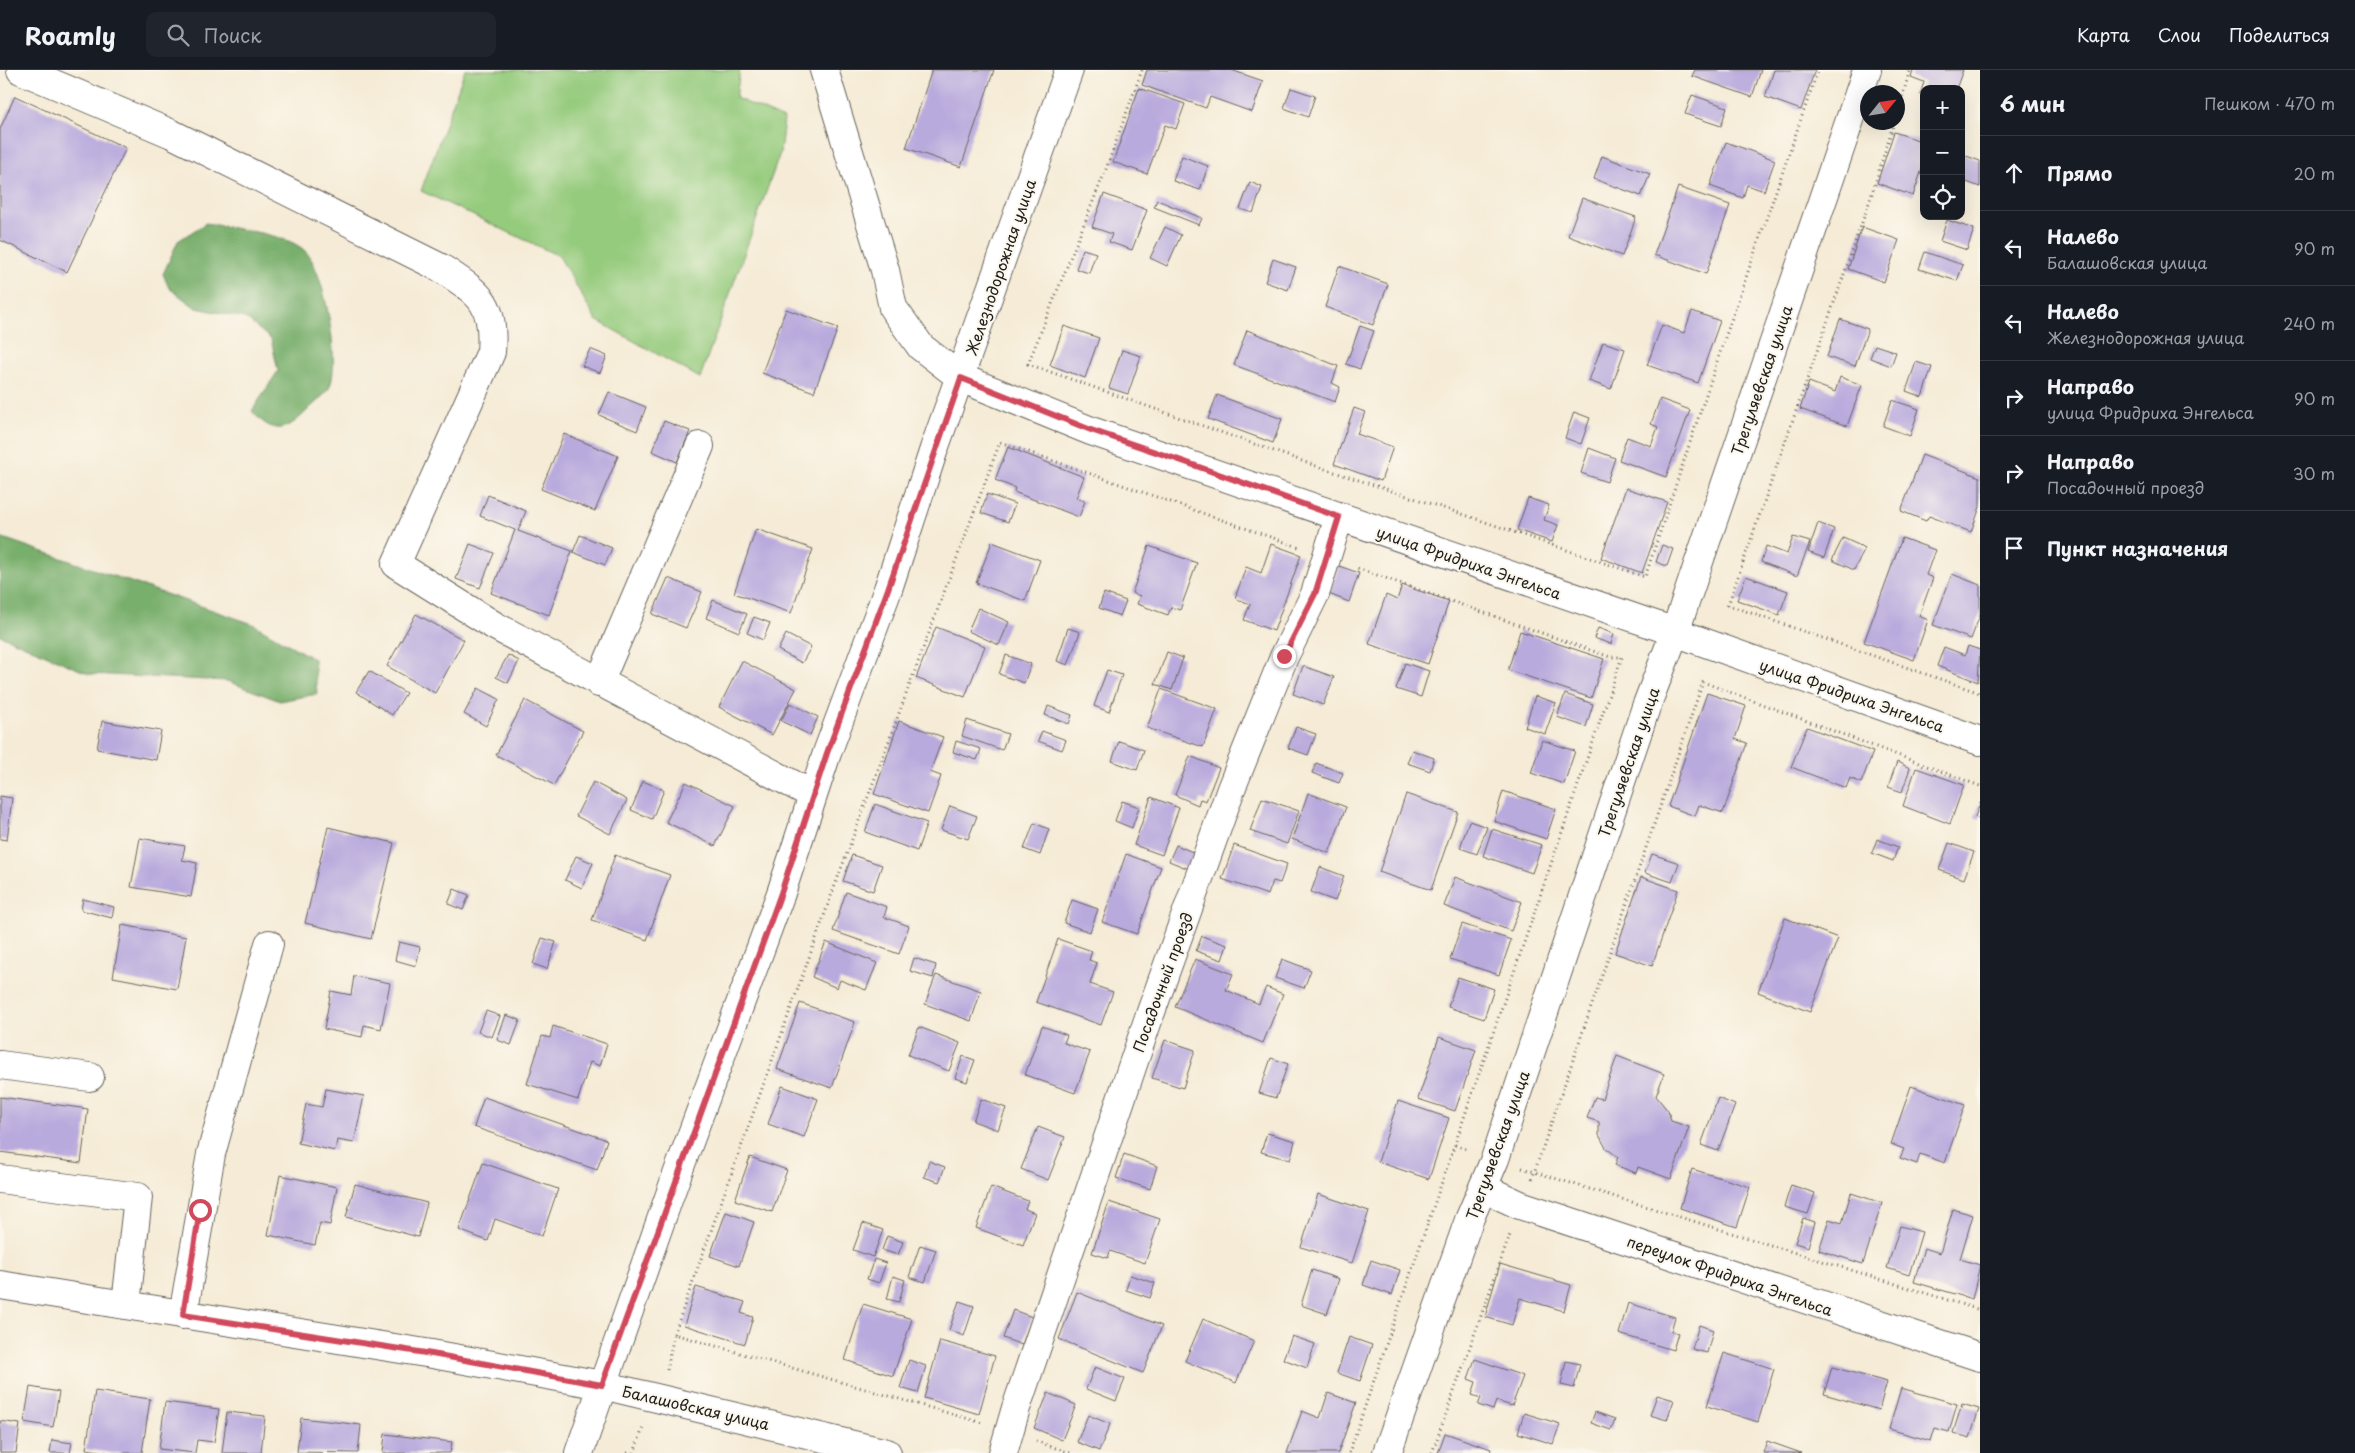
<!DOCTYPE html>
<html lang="ru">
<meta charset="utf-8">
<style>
body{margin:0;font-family:"Playpen Sans",sans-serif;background:#20242c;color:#f1f3f6}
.controls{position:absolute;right:15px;top:15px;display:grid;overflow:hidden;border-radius:10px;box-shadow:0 5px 20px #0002}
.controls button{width:45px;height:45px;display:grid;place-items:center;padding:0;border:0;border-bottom:1px solid #363941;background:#171b24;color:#f1f3f6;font:25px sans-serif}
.compass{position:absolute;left:1860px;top:15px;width:45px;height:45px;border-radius:50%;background:#171b24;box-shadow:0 5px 20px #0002;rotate:60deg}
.stop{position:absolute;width:15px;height:15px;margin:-11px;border:4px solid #d1495b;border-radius:50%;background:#fff}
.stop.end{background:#d1495b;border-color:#fff;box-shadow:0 1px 5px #0008}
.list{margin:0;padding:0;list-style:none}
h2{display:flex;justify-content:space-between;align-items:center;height:65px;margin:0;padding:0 20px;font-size:21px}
h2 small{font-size:16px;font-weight:400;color:#9ea1a6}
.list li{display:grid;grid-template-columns:32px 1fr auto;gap:15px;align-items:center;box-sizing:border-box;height:75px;padding:0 20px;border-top:1px solid #363941}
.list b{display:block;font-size:19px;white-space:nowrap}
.list p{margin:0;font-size:16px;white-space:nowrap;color:#9ea1a6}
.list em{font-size:16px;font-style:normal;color:#9ea1a6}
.icon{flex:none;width:28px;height:28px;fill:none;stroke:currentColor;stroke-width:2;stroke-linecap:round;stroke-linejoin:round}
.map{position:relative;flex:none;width:1980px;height:1383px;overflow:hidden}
header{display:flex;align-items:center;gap:30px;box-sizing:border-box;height:70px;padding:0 25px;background:#171b24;border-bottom:1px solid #363941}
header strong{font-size:24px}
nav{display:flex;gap:28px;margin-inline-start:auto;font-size:18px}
.search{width:350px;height:45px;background:#20242c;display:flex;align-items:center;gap:12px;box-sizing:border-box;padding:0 18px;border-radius:10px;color:#9ea1a6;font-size:19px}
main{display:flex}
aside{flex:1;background:#171b24}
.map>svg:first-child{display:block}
.green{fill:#95cb7d;stroke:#58744c}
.forest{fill:#78af6c;stroke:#4a6644}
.building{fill:#b9aadd}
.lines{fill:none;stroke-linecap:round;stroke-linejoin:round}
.minor-casing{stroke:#68645d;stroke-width:30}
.path{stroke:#68645d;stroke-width:3;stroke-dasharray:1 4;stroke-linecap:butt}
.minor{stroke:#fff;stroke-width:28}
.route{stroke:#d1495b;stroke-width:6}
.labels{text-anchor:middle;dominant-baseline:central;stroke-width:4;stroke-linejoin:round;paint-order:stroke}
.street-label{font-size:15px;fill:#1c1c1c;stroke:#fbf7ec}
</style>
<header>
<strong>Roamly</strong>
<div class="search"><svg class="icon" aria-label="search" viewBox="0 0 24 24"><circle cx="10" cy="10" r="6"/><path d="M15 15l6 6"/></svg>Поиск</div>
<nav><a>Карта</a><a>Слои</a><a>Поделиться</a></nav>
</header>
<main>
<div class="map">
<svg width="1980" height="1383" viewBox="0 0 1980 1383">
<rect width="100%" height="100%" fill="#fbf7ec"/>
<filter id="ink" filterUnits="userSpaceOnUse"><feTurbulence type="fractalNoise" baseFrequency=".02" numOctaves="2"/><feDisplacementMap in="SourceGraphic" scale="10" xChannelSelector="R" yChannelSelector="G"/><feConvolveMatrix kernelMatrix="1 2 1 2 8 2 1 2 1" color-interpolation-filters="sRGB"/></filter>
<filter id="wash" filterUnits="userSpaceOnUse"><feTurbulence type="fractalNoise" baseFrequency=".0096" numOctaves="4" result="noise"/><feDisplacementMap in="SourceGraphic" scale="20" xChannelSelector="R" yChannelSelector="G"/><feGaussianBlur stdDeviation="1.12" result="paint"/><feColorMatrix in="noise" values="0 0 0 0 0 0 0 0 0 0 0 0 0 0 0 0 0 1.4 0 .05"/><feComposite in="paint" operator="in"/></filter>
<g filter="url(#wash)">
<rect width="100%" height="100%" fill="#f5ebd6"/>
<!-- green -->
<path class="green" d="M465,0H740L736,28L784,49L780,83L700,308L596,250L559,186L421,121Z"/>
<!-- forest -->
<path class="forest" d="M206,153C232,159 285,163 304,180C324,196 342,296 329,318C325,325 316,332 310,338C288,360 275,368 252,341L278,301L271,269L245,248L196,238L169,218L163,204L178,171Z
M0,467L253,554L314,589L317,624L280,631L227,611L89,604L0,565Z"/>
<g id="blocks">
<!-- building -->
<path class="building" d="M932,0H994L961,97L906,78Z
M1147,0H1231L1263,11L1252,42L1210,27L1206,38L1142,15Z
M1695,0H1761L1752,27L1692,6Z
M1774,0H1815L1801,40L1765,27Z
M1913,0H1963L1956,19H1924V26L1920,25L1924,12L1911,7Z
M1139,18L1185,34L1176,59L1165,55L1147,104L1113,92Z
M1291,18L1315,26L1308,47L1284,38Z
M1692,25L1727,37L1721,56L1685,44Z
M15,26L126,78L67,202L0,170V59Z
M1894,62L1924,72V93L1913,126L1877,113Z
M1726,72L1775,90L1764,121L1747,115L1743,128L1710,116Z
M1961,84L1980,91V117L1961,110Z
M1182,86L1208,96L1200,120L1173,111Z
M1602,86L1650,104L1641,126L1594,109Z
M1250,112L1262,117L1253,143L1240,139Z
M1678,117L1730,135L1706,204L1654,185Z
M1104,124L1147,140L1132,180L1109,172L1112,164L1092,157Z
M1582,128L1636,147L1622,186L1568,166Z
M1157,130L1202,148L1199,155L1154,137Z
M1947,150L1974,159L1967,180L1940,171Z
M1165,157L1181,165L1167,196L1150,188Z
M1862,157L1899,170L1884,212L1848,199Z
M1083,179L1096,183L1089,203L1076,199Z
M1925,182L1963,195L1957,211L1919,199Z
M1273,189L1296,197L1288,220L1265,212Z
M1339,196L1388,214L1373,255L1325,237Z
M786,239L838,258L814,322L762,303Z
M1692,241L1720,251L1698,313L1647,295L1662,255L1684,263Z
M1840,249L1868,259L1855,296L1827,287Z
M1064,256L1099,268L1085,308L1050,295Z
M1360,256L1374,261L1360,299L1346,294Z
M1247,260L1338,296L1332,313L1340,317L1335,332L1234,295Z
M1603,272L1625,279L1611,319L1589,311Z
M1875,275L1896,282L1891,296L1870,288Z
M590,279L607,286L600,303L582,296Z
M1122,280L1141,286L1128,324L1109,318Z
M1916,292L1932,297L1922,327L1906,321Z
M1840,307L1862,315L1847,356L1800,339L1809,312L1835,322Z
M609,322L646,337L637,361L599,345Z
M1217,325L1282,349L1273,373L1208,349Z
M1660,329L1690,340L1666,407L1619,390L1627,367L1651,376L1658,357L1651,354Z
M1892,330L1919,339L1910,366L1883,356Z
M1354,338L1365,342L1357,364L1393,377L1381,411L1334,394Z
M1574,342L1590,348L1581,374L1565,368Z
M664,351L690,361L677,392L652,381Z
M564,364L618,386L595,441L541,419Z
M1008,377L1084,407L1076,428L1085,431L1079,447L1014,422L1015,418L995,410Z
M1589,378L1615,388L1607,412L1581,403Z
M1922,385L1980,407V437L1971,462L1929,446L1926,451L1901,441Z
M1626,418L1667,432L1642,503L1601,488Z
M987,424L1015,434L1008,452L981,443Z
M488,425L526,441L518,461L572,481L549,545L491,523L515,460L480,446Z
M1528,428L1549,435L1544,450L1558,455L1552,472L1517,460Z
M1818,453L1834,459L1824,488L1808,482Z
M756,459L813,479L791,543L734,523Z
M580,465L612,478L605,495L573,482Z
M1793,467L1810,472L1797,506L1761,492L1766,476L1787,484Z
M1843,468L1865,478L1854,500L1832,490Z
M1902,468L1935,480L1926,505L1933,508L1919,546L1928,550L1914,590L1864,572Z
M992,472L1040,490L1025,531L976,513Z
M470,474L494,483L480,518L456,509Z
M1271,474L1301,485L1274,561L1244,550L1250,534L1235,528L1246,497L1261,503Z
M1662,475L1673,479L1667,496L1656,492Z
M1149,476L1197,493L1180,540L1171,537L1168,545L1137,534L1140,526L1132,523Z
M1339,496L1359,503L1349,532L1329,524Z
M1952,504L1980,515V545L1971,569L1933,555Z
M1746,506L1788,521L1779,545L1737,530Z
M668,508L702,522L686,558L652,544Z
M1402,515L1449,531L1428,594L1369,574L1386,525L1397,530Z
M1104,523L1126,531L1120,546L1099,538Z
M713,530L747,544L739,562L706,548Z
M978,538L1009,552L999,575L968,561Z
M416,544L464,570L435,623L387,596Z
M754,547L770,553L763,570L747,563Z
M936,557L985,576L965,627L916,608Z
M1068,558L1080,562L1068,595L1057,591Z
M1598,558L1614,564L1611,574L1594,568Z
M1520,561L1604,589L1591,628L1508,600Z
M786,564L811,577L802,593L778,580Z
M1968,576L1980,580L1978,612L1937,596L1944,577L1965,585Z
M1167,582L1183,588L1172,620L1155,614Z
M508,585L519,591L508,613L496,607Z
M1006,585L1031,594L1024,613L999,604Z
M742,591L796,619L772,665L719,637Z
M1405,593L1429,601L1421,627L1396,619Z
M1303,596L1334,607L1323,635L1293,624Z
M1107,600L1122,605L1109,642L1094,636Z
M369,601L406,623L392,645L356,622Z
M478,618L499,629L486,656L464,644Z
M1161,619L1217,639L1203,677L1147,658Z
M1707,623L1746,636L1735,669L1747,673L1723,743L1699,735L1695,746L1668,736Z
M1565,624L1593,634L1586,657L1557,647Z
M1535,626L1556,633L1545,664L1525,657Z
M525,630L583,661L554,715L496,685Z
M790,633L818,647L810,665L781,651Z
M1048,636L1072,645L1069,654L1045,645Z
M967,650L1008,664L1002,680L962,666Z
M102,651L161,661L156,690L97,679Z
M899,651L943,667L930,702L941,706L928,743L874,724Z
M1296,657L1316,664L1308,685L1288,678Z
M1807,657L1873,682L1861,713L1850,708L1846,718L1791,697Z
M1042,661L1066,670L1062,680L1038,671Z
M1542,670L1575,681L1564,714L1531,703Z
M956,671L981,679L977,690L953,682Z
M1119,671L1144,680L1137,700L1112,691Z
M1412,680L1434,688L1430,701L1407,693Z
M1190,686L1219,698L1206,731L1200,729L1198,735L1175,725Z
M1897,692L1910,698L1902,722L1888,717Z
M1316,693L1343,703L1339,713L1312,703Z
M1916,698L1964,715L1950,754L1903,736Z
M643,711L664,720L652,749L631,740Z
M593,712L627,730L610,764L576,746Z
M686,712L735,736L715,776L666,752Z
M1503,721L1556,739L1546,769L1494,751Z
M1308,723L1346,737L1329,783L1292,769Z
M1406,724L1458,742L1431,820L1379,802Z
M0,726L12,728L7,770L0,769Z
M1151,727L1179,738L1162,785L1134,775Z
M1262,728L1299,741L1287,774L1250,761Z
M1122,731L1139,737L1132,758L1115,751Z
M1980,733V749L1975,747Z
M875,734L927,753L917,781L865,762Z
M950,736L977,746L968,769L941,760Z
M1469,751L1487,757L1477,784L1460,778Z
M1034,753L1049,759L1040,785L1024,779Z
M328,757L394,773L371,869L305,853Z
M1492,759L1542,775L1532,803L1483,786Z
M140,768L185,776L182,790L197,793L191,827L131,817Z
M1877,769L1898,777L1893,791L1872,783Z
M1949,773L1974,782L1964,809L1939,800Z
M1176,775L1195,783L1189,799L1169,791Z
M1234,775L1287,794L1280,813L1273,811L1268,825L1222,809Z
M1126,784L1161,797L1137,864L1102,852Z
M1652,784L1679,793L1672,812L1645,803Z
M615,785L670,805L647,870L592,850Z
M852,785L882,795L873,821L843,811Z
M576,786L593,793L582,818L565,810Z
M1320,797L1344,806L1335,831L1311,822Z
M1455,807L1522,832L1511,861L1444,836Z
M1641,807L1678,820L1652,896L1615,883Z
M454,819L469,825L463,840L448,834Z
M846,822L887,837L884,847L909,856L899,884L833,861Z
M83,829L114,837L112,848L81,840Z
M1072,830L1098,839L1090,862L1064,853Z
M1785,848L1838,868L1810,942L1758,922Z
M1462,854L1511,870L1499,905L1450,889Z
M122,855L186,867L177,919L113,907Z
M1202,866L1227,875L1222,890L1196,881Z
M542,868L556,872L547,899L533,894Z
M1058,869L1092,881L1089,890L1097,893L1090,914L1113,922L1101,955L1036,932Z
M399,872L420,877L416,896L395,890Z
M826,872L877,893L866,920L840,910L837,918L812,907Z
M914,888L936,895L933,908L910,901Z
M1195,889L1233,904L1226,920L1259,934L1266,917L1283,924L1263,973L1175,937Z
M1282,889L1311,900L1304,918L1275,908Z
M936,905L981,921L971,951L925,934Z
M354,906L390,913L381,959L364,955L362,967L324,959L331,921L351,925Z
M1458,907L1494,919L1484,949L1448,937Z
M800,933L855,952L832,1018L777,999Z
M486,941L500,946L492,967L478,962Z
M506,945L520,950L511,975L497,970Z
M553,956L607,974L600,996L590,992L578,1030L527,1014L542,966L550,968Z
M1042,956L1067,965L1064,973L1090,982L1075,1023L1025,1005Z
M919,957L960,973L949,1001L908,985Z
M1439,967L1476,980L1455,1041L1418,1029Z
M1165,970L1195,980L1183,1018L1152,1008Z
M963,986L975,990L967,1012L955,1008Z
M1617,986L1664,1004L1656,1026L1668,1041L1671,1051L1689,1057L1671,1109L1638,1097L1636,1103L1615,1095L1618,1087L1606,1078L1599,1065V1052L1587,1048L1595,1027L1602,1029Z
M1271,988L1288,994L1276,1028L1259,1023Z
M782,1016L818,1029L804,1067L768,1054Z
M1911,1016L1965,1035L1945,1093L1920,1084L1917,1094L1900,1088L1904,1079L1891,1074Z
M326,1019L364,1026L354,1073L337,1070L335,1081L298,1073L306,1034L322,1037Z
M0,1027L88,1039L81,1093L0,1082Z
M484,1027L607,1070L597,1100L474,1057Z
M1718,1028L1735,1035L1718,1081L1701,1075Z
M981,1029L1006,1038L998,1060L973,1051Z
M1398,1031L1449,1048L1429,1109L1378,1092Z
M1038,1057L1065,1067L1048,1110L1021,1099Z
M1267,1063L1295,1071L1290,1090L1261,1082Z
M1124,1084L1157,1096L1150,1119L1116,1108Z
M750,1087L787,1100L772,1142L735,1130Z
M929,1091L945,1097L939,1112L924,1107Z
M483,1093L558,1119L542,1166L495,1149L488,1171L459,1160Z
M1692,1099L1750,1117L1737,1157L1680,1138Z
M280,1105L337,1117L330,1155L320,1153L315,1175L268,1165Z
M355,1114L427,1133L418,1167L346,1147Z
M1791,1115L1815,1123L1808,1144L1784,1137Z
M991,1117L1028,1131L1025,1139L1035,1143L1023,1175L976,1158Z
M1851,1123L1882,1133L1863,1194L1819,1180L1829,1149L1842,1153Z
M1318,1124L1369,1141L1352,1193L1301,1177Z
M1109,1132L1160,1149L1145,1193L1110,1181L1108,1188L1092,1183Z
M1953,1139L1973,1145L1960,1189L1980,1195L1972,1229L1914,1212L1924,1178L1940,1183Z
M726,1142L754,1152L739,1196L710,1186Z
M1803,1148L1815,1152L1808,1177L1795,1173Z
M863,1153L883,1160L873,1187L853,1180Z
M1900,1156L1922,1162L1909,1205L1887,1198Z
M887,1166L903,1172L898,1185L882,1180Z
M920,1175L936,1180L925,1212L909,1207Z
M874,1189L886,1193L879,1213L867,1209Z
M1371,1190L1400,1200L1392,1225L1363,1215Z
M1500,1194L1571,1215L1564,1241L1520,1228L1512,1255L1485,1247Z
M1312,1200L1339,1209L1327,1244L1301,1235Z
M1130,1205L1155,1213L1150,1228L1126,1220Z
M893,1206L905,1210L899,1232L887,1229Z
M696,1217L745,1232L741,1243L753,1247L745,1274L684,1255Z
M1077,1222L1162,1256L1143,1303L1059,1269Z
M959,1231L974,1236L964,1266L949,1260Z
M1628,1233L1675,1247L1671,1261L1678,1263L1673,1280L1619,1264Z
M863,1234L912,1249L893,1306L845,1290Z
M1013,1240L1032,1247L1022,1275L1003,1268Z
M1203,1249L1254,1271L1236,1313L1185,1291Z
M1699,1255L1713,1260L1707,1283L1692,1279Z
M1292,1266L1315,1274L1307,1298L1283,1289Z
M1349,1267L1372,1275L1360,1311L1337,1303Z
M940,1271L995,1286L979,1344L924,1328Z
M1724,1283L1774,1299L1758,1352L1707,1336Z
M1475,1289L1523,1306L1512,1336L1496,1331L1493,1340L1478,1335L1481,1328L1472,1325L1476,1312L1468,1309Z
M909,1290L926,1296L918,1323L900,1318Z
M1566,1291L1580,1294L1574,1318L1561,1315Z
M1095,1297L1125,1309L1116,1331L1086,1319Z
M1832,1297L1887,1312L1879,1340L1824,1324Z
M30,1317L59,1322L53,1357L24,1352Z
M1901,1318L1957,1334L1949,1362L1935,1358L1931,1371L1889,1359Z
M95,1321L150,1329L142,1383H112L86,1379Z
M1048,1323L1076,1335L1062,1370L1034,1358Z
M1328,1323L1356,1333L1338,1383H1287L1302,1341L1320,1348Z
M1657,1325L1674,1330L1667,1350L1650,1345Z
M165,1332L219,1339L214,1372L197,1370L195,1383L159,1379Z
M1962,1334L1979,1339L1970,1368L1953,1363Z
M227,1342L265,1346L261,1383H222Z
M1595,1342L1615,1349L1611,1360L1591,1353Z
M1524,1343L1560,1354L1553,1374L1518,1363Z
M1088,1345L1110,1354L1099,1381L1077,1372Z
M301,1348L361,1355L358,1383L297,1382Z
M0,1351L20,1354L16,1383H0Z
M1445,1363L1491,1379L1490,1383H1438Z
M385,1364L452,1372L450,1383H383Z
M52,1370L72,1373L70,1383H50Z
M1767,1371L1801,1383H1763Z"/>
</g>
</g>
<g filter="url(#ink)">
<use href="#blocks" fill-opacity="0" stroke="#68645d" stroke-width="1"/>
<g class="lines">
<defs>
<path id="minor" d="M21,0L172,64L441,198C480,224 495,232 491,282L396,494L495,556L813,725
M824,0L885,200L893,238L921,277L961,308L1091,361L1675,562L1980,671
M599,613L700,376
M0,995L90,1007
M0,1109L138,1127L126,1234
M1483,1118L1520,1135L1980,1287
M0,1215L432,1284L602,1315L887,1383
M183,1245L211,1084L269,874
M579,1383L674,1113L781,823L827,683L888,519L934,379L1069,0
M1003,1383L1016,1338L1147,953L1231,719L1284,587L1315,524L1339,447
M1387,1383L1469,1150L1495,1089L1646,637L1675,562L1867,0"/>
</defs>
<!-- minor casing -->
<use href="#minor" class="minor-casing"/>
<!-- path -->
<path class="path" d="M1142,0L1106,99L1028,294L1319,397L1468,446L1645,507L1725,268L1818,0
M1898,41L1910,0
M1894,52L1870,130L1728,535L1980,623
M1455,1075L1469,1080
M1522,1098L1980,1240
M1532,1109L1703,612L1980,716
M674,1264L834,818L1000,372L1299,477
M667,1300L674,1264L983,1353
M1036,1371L1070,1383
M627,1383H635
M634,1383L644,1355
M1349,1383L1622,587H1610L1354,497
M1432,1383L1511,1162"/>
<!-- minor -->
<use href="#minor" class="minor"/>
</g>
</g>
<g class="lines" filter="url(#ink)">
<!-- route -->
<path class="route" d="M200,1140L183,1245L432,1284L602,1315L781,823L827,683L888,519L961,308L1091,360L1185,392L1339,447L1315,524L1284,586"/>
</g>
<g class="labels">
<!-- street labels -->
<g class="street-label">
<text transform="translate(1000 197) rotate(-71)">Железнодорожная улица</text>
<text transform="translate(1761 310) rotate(-71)">Трегуляевская улица</text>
<text transform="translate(1469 492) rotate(19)">улица Фридриха Энгельса</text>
<text transform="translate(1852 625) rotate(19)">улица Фридриха Энгельса</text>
<text transform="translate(1628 692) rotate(-71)">Трегуляевская улица</text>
<text transform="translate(1162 912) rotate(-70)">Посадочный проезд</text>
<text transform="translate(1497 1075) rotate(-70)">Трегуляевская улица</text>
<text transform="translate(1730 1205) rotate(19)">переулок Фридриха Энгельса</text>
<text transform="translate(696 1337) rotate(13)">Балашовская улица</text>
</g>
</g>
</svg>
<div class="controls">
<button>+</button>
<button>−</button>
<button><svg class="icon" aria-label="locate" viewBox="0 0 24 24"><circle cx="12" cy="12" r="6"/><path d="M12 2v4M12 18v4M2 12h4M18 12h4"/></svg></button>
</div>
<svg class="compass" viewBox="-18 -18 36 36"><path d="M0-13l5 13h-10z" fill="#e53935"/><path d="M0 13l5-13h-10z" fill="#9ea1a6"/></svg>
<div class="stop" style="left:200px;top:1140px"></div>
<div class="stop end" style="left:1284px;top:586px"></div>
</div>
<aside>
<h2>6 мин<small>Пешком · 470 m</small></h2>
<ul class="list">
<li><svg class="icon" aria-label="ahead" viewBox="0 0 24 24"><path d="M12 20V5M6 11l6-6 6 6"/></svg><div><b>Прямо</b></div><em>20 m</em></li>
<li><svg class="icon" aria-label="left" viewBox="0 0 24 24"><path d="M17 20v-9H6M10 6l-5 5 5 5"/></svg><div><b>Налево</b><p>Балашовская улица</p></div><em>90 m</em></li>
<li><svg class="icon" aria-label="left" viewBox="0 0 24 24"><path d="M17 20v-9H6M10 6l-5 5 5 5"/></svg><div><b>Налево</b><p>Железнодорожная улица</p></div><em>240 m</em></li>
<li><svg class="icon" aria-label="right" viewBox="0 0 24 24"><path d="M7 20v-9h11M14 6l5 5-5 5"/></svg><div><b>Направо</b><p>улица Фридриха Энгельса</p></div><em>90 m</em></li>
<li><svg class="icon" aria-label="right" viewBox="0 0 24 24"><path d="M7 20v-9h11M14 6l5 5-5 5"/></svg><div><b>Направо</b><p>Посадочный проезд</p></div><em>30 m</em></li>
<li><svg class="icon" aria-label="arrive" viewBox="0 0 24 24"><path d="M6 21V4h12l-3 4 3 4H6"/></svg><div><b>Пункт назначения</b></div></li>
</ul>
</aside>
</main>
